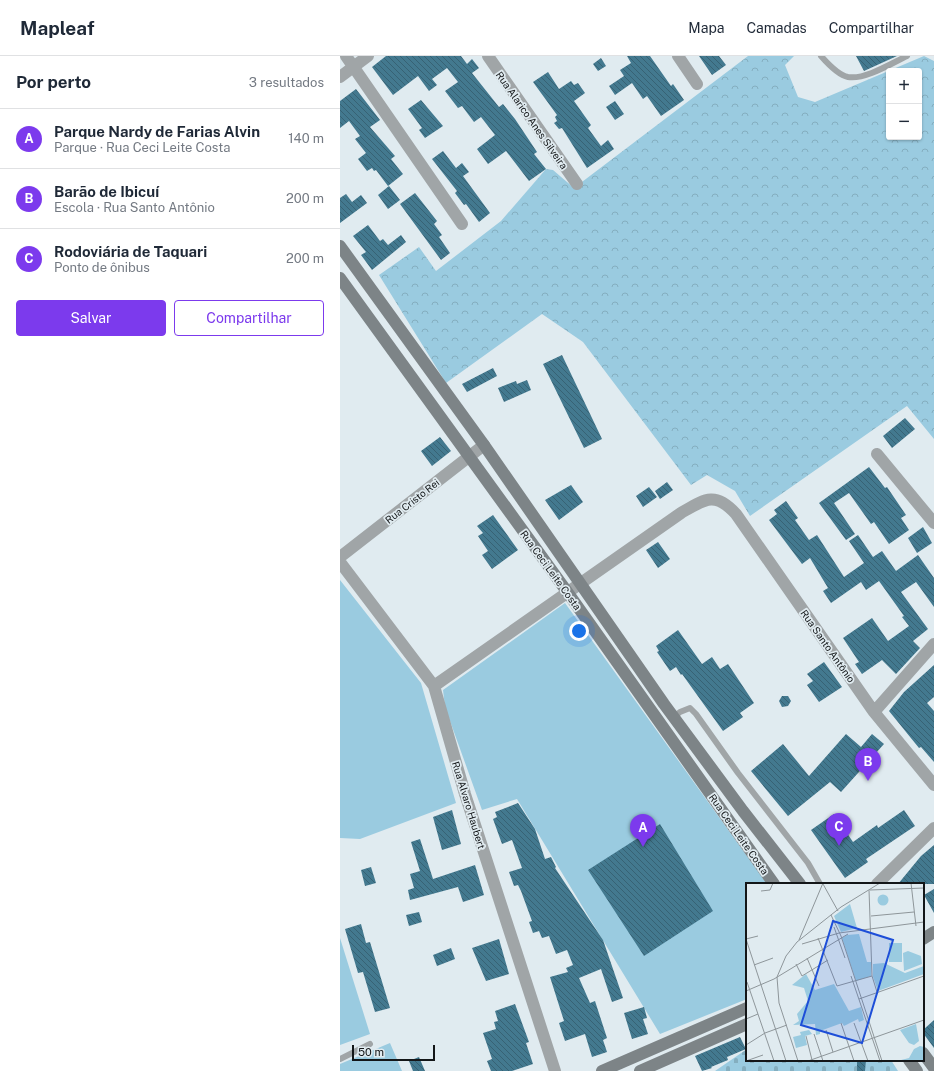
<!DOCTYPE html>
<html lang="pt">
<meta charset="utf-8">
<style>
body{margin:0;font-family:"Public Sans",sans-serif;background:#f6f6f7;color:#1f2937}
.controls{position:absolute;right:12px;top:12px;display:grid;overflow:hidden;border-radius:4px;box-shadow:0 1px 3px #0004}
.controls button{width:36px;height:36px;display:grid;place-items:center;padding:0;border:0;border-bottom:1px solid #e0e1e3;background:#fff;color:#1f2937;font:20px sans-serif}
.scale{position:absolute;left:12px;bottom:10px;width:83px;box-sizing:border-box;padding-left:4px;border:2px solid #131618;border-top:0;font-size:11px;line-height:14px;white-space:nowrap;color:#131618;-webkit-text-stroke:3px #e0ebf0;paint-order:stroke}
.you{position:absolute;left:239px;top:575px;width:14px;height:14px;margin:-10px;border:3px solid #fff;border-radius:50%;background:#1a73e8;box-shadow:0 0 0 6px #1a73e833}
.badge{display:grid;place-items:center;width:26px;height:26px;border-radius:50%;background:#7c3aed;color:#fff;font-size:13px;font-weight:700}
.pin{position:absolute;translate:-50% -33px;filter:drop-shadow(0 1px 2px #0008)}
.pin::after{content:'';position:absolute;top:21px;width:14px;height:12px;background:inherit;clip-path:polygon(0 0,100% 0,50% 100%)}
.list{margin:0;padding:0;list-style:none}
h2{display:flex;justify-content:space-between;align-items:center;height:52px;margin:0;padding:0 16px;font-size:17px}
h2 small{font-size:13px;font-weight:400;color:#747a83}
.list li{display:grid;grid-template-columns:26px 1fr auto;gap:12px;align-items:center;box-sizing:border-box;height:60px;padding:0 16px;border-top:1px solid #e0e1e3}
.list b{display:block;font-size:15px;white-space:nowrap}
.list p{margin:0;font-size:13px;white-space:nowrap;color:#747a83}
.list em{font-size:13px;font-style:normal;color:#747a83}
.actions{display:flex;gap:8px;padding:12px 16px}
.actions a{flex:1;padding:9px 0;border:1px solid #7c3aed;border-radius:4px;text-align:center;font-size:14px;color:#7c3aed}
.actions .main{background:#7c3aed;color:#fff}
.map{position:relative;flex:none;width:594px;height:1015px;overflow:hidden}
header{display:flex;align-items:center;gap:24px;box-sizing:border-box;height:56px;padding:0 20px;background:#fff;border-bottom:1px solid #e0e1e3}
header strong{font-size:19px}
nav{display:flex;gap:22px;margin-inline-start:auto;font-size:14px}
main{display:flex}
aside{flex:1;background:#fff}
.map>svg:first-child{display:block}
.green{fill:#9acbe0}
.forest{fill:url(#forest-crowns);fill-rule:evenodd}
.cemetery{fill:url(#cemetery-stones)}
.building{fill:url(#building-back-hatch)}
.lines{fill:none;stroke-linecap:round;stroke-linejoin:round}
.lane{stroke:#a0a5a7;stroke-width:6}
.street{stroke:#a0a5a7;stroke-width:12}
.secondary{stroke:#7d8487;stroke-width:12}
.labels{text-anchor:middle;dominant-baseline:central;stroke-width:3.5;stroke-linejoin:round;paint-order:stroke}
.street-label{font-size:10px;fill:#131618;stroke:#e0ebf0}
.inset-road{fill:none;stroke:#8e969a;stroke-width:1}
.view{fill:#1d4ed8;fill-opacity:0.15;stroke:#1d4ed8;stroke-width:2}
.inset-edge{fill:none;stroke:#131618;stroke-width:2}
</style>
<header>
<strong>Mapleaf</strong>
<nav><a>Mapa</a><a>Camadas</a><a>Compartilhar</a></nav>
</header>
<main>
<aside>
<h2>Por perto<small>3 resultados</small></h2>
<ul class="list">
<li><span class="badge">A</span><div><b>Parque Nardy de Farias Alvin</b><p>Parque · Rua Ceci Leite Costa</p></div><em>140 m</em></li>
<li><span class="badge">B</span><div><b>Barão de Ibicuí</b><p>Escola · Rua Santo Antônio</p></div><em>200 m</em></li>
<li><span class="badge">C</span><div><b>Rodoviária de Taquari</b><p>Ponto de ônibus</p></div><em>200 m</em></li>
</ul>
<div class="actions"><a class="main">Salvar</a><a>Compartilhar</a></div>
</aside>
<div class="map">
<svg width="594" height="1015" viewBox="0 0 594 1015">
<defs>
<pattern id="forest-crowns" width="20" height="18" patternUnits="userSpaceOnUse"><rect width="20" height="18" fill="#9acbe0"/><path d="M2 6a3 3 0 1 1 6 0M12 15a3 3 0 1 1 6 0" fill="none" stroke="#84aebf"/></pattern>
<pattern id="cemetery-stones" width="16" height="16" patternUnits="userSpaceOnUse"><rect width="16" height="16" fill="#9acbe0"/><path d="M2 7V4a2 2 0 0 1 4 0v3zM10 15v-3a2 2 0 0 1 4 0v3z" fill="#84aebf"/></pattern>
<pattern id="building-back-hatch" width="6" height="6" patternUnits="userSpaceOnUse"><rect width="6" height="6" fill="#43798f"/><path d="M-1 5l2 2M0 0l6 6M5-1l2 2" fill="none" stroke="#376274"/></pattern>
</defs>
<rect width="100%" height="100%" fill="#e0ebf0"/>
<!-- green -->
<path class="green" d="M0,524L81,627L116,747L20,783L0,782Z
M225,547L427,828H407V943L320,978L177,743L142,754L105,651L103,634Z
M0,882L30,978L0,989Z
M50,987L62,1015H0V1008Z"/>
<!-- forest -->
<path class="forest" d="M408,0H454L445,9L458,41L475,46L584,0L594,5V383L567,350L410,460L395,435L367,419L351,429L243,286L202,258L106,327L39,219L79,191L96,215L161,165L206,113L213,114L234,132ZM549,15H579V81H549Z"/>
<!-- cemetery -->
<path class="cemetery" d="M407,993V1004H551L558,1015H375Z"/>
<!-- building -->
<path class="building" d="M46,0H121L127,8L132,3L139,12L132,17L159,51L163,48L175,63L197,96L194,98L206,113L189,125L166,95L148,108L137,93L155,79L141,61L134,66L122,50L118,52L105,35L118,26L107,12L92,23L97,29L89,35L78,20L53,39L32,11Z
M287,0H310L331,30L333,28L344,44L321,60L307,40L303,43L292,27L275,39L269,30L284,20L280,14L291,7Z
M359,0H379L386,9L372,19Z
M516,0H557L524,15Z
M261,2L266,10L258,15L253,8Z
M208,16L219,33L231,25L234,29L238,27L245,37L234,45L251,69L248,72L261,90L268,84L274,93L247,112L222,72L219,73L214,67L217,65L215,61L217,59L193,26Z
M16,33L40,64L30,71L55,100L51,103L63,118L48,130L36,114L34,115L32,112L27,115L18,103L26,97L15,83L20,80L9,65L0,72V45Z
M81,44L103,70L85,82L79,74L82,72L68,53Z
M275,45L284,58L275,64L266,51Z
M103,95L116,112L122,107L129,116L123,120L150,157L139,166L126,148L124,149L115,137L117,135L92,103Z
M49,130L60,144L48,153L38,139Z
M75,137L97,165L94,168L102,179L99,181L110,197L101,204L60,148Z
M6,138L12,146L21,139L27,147L0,167V142Z
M28,169L40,185L43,183L48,189L61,179L66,186L32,214L21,199L26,196L13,180Z
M222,299L262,383L244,392L203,308Z
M153,312L157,320L127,336L122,328Z
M187,324L191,334L164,346L158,332L176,325L177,328Z
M565,362L575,373L552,392L543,380Z
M100,381L111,395L92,410L81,395Z
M529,411L545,432L547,431L566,459L561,462L569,474L549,488L534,466L531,468L509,437L494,447L515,478L506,484L479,447Z
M327,426L333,434L320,443L315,435Z
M231,429L243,446L219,464L205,444Z
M309,431L317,441L303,451L296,440Z
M446,445L458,462L455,464L469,484L477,479L504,521L524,507L509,485L518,479L533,501L542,495L556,515L578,499L594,522V551L576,526L561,536L588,573L573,585L580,592L556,618L542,604L522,618L515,608L519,606L503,582L532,562L548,585L569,570L562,561L564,560L539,525L526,534L521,526L491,547L483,535L488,532L470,502L462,508L429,464L437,458L434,454Z
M153,459L178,494L152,513L142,499L148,495L138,480L143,477L137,470Z
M583,471L592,487L577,497L568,482Z
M318,486L330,503L318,512L306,494Z
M338,574L362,608L372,601L380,613L388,608L414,647L400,657L403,661L383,675L342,618L341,619L336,611L330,615L317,596L319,595L316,590Z
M484,606L502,631L479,646L467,629L473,625L467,618Z
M594,609V641L587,647L594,655V706L581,691L579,692L549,655L564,636Z
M442,640H448L451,645L448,650L442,651L439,645Z
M506,678L521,691L532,678L544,688L501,736L490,726L448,760L411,715L443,688L469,720Z
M178,747L195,773L205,803L211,801L216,811L215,812L263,884L283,942L272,946L261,913L239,922L250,947L255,945L267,982L263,984L267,996L252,1001L245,978L225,985L219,967L224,965L210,921L228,916L226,912L233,909L227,894L216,898L209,880L202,882L199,875L193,877L189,866L192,865L181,835L178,829L174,830L169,816L182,812L172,784L162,788L153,763L157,761L155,756Z
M112,754L121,788L102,794L93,761Z
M564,754L575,770L526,803L528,806L505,822L471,774L494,758L513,786L537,769L538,772Z
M320,768L373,855L304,900L248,814Z
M80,783L93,823L135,809L144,839L123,846L118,831L70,844L68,834L74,832L70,818L80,815L71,786Z
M594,789V828H558L581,800Z
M31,811L36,827L25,830L21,814Z
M594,833V857L584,839Z
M79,856L82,866L69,870L66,859Z
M21,868L26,887L30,886L50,952L35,956L23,916L18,917L5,873Z
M159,883L169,918L146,925L132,892Z
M111,892L115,903L97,910L93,899Z
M175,948L189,986L186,987L193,1008L172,1015H151L147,1005L152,1003L143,977L156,973L154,966L158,965L155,955Z
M304,951L307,962L303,963L308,978L292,983L284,957Z
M594,964V992L583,977V974Z
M400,981L406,993L387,1001L388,1004L371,1011L372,1012L362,1015L355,1000Z
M79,1001L85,1015H73L69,1005Z
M517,1004H526L525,1015H517Z"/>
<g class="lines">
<!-- lane -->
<path class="lane" d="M481,0C488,8 498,19 508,21C525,24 552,7 567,0
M334,661L340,656L350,652L356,658L398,717L468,807L480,828
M0,1003L30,988"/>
<!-- street -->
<path class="street" d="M6,0L122,168
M148,0L237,128
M338,0L357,28
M0,21L28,0
M537,398L594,467
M0,501L144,389
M0,506L94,630L125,738L215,1015
M94,630L341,457C365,443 375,435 396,458L534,656L594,729
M534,656L594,588
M537,828L594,772"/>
<!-- secondary -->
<path class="secondary" d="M0,190L144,389L324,648L403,755L460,828
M0,222L228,537L434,828
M583,883L594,876
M583,997L594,1012
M569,1004L577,1015
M262,1015L407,952
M300,1015L407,968"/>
</g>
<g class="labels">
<!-- street labels -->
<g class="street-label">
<text transform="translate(192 64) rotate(55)">Rua Alarico Anes Silveira</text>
<text transform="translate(72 445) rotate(-38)">Rua Cristo Rei</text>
<text transform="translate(211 514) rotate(54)">Rua Ceci Leite Costa</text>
<text transform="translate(488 590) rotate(55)">Rua Santo Antônio</text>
<text transform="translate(129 749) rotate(73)">Rua Alvaro Haubert</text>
<text transform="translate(399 778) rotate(55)">Rua Ceci Leite Costa</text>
</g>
</g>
<!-- overview -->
<g transform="translate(406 827)">
<rect width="178" height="178" fill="#e0ebf0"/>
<path d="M113,51L121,79H125V93L110,98L96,55L101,52ZM143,60H156V79H143ZM138,80L159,90L178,83V91L132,108L127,94V81Z" fill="#9acbe0"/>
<path d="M162,68L175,73L176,81L158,88L157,70ZM60,91L69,107L88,101L103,128L115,124L118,137L113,139L112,136L98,143L96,140L74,148V151L70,152L69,141L47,142L53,138L51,131L62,118L58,105L46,102ZM170,141L173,158L168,162L163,160L154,147ZM63,147L66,151L59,153L61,162L50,165L47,154L55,152L54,149ZM174,163L178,164V177L151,178L163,175L168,166Z" fill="#9acbe0"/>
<path d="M131.5 17a5.5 5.5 0 1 1 11 0a5.5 5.5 0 1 1-11 0ZM104,21L111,45L95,49L88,33Z" fill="#9acbe0"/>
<path class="inset-road" d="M165,0L170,43M77,1L92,28M123,7L126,93L131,109M124,7L178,5M15,8L24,7L27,0M85,32L95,53L136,178M125,33L168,29M88,44L99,75M72,55L91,103L126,93M0,56L40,178M0,56L12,53M53,57L77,0M56,61L93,50L178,39M61,75L73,103M50,81L56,93L82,77M8,82L27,75M105,93L134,178M31,94L33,120L52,178M31,94L40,73L51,59L95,24L134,0M1,99L28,178M0,108L28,96L102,51M113,116L178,93M0,136L12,131M95,140L108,178M108,140L122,178M80,147L87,169M68,151L77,178M60,153L66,177M0,162L19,150L41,142M0,178L17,172M62,178L178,137"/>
<path class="view" d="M87,38L147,57L116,160L55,142Z"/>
<rect width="178" height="178" class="inset-edge"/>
</g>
</svg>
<div class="controls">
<button>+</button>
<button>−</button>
</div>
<div class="scale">50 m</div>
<div class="you"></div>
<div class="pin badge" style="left:303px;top:791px">A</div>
<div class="pin badge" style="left:528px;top:725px">B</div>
<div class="pin badge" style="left:499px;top:790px">C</div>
</div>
</main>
